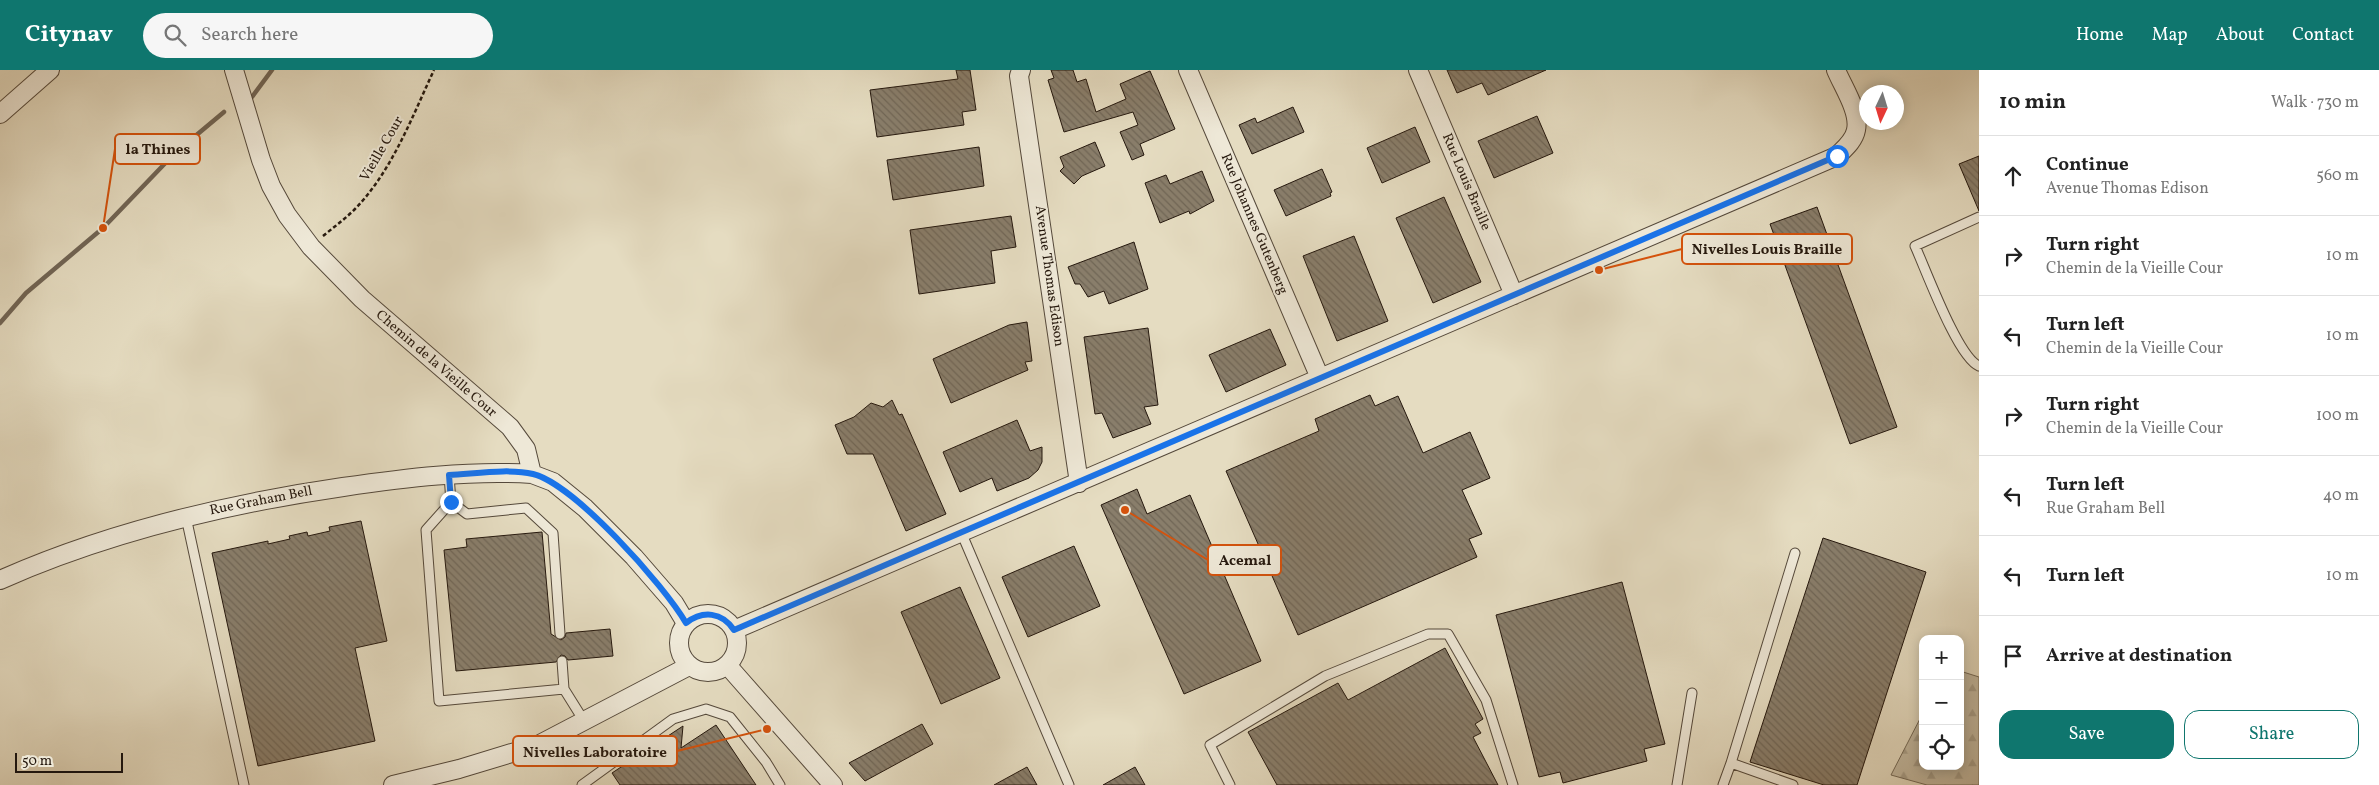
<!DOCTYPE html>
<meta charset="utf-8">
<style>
body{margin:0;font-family:Vollkorn,serif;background:#f6f6f6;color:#222}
.controls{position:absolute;right:15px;bottom:15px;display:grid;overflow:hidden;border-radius:10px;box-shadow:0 2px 12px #0003}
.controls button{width:45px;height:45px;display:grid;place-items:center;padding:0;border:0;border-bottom:1px solid #e0e0e0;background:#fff;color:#222;font:25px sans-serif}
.compass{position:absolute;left:1859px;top:15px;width:45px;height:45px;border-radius:50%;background:#fff;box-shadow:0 2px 12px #0003;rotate:184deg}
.scale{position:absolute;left:15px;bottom:12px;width:108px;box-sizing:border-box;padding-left:5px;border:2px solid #25180e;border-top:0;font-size:14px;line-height:18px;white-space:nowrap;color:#25180e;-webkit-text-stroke:4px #eee8d7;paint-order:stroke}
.stop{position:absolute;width:15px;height:15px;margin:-11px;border:4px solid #1a73e8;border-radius:50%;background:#fff}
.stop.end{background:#1a73e8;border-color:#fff;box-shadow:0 1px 5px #0008}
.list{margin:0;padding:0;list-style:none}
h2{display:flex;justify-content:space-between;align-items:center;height:65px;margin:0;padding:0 20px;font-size:21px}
h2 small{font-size:16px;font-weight:400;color:#767676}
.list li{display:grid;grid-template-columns:32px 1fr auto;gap:15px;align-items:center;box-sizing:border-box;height:80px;padding:0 20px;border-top:1px solid #e0e0e0}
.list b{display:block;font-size:19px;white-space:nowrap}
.list p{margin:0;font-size:16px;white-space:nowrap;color:#767676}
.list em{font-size:16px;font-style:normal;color:#767676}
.actions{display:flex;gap:10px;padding:15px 20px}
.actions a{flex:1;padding:11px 0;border:1px solid #0f766e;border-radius:15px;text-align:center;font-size:18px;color:#0f766e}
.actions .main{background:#0f766e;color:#fff}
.icon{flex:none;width:28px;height:28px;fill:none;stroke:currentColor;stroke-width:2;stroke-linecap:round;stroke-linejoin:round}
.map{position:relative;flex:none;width:1979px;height:715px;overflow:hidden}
header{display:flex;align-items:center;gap:30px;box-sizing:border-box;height:70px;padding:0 25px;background:#0f766e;color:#fff}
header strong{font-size:24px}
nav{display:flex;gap:28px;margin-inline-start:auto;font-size:18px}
.search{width:350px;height:45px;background:#f6f6f6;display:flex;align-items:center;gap:12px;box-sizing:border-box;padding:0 18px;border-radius:28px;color:#767676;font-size:19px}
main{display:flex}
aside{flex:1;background:#fff}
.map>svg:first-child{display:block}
.forest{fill:url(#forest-firs);stroke:#746a58}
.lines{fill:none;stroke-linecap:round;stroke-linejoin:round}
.stream{stroke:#716555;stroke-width:4.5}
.building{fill:url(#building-back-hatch);stroke:#25180e}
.lane-casing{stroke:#55493b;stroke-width:11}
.street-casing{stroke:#55493b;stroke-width:20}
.path{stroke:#25180e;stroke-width:2.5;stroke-dasharray:4 2.5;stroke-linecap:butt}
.lane{stroke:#eee8d7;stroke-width:9}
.street{stroke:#eee8d7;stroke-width:18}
.route{stroke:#1a73e8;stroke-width:6}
.labels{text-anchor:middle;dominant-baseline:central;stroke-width:4;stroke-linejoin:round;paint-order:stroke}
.street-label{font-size:14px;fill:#25180e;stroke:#eee8d7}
.leader{fill:none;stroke:#d4520c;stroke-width:2}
.callout-dot{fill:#d4520c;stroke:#eee8d7;stroke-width:2}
.callout{fill:#eee8d7;stroke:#d4520c;stroke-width:2}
.callout-label{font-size:15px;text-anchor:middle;font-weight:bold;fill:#25180e}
</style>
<header>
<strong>Citynav</strong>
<div class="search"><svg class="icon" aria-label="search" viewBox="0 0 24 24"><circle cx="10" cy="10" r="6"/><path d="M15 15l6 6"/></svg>Search here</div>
<nav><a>Home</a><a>Map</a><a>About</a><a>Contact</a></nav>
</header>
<main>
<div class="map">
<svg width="1979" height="715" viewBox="0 0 1979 715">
<defs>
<pattern id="forest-firs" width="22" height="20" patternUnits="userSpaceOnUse" patternTransform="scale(1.25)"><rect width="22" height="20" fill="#c4bba3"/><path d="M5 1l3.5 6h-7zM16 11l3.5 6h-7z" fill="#a8a08b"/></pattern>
<pattern id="building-back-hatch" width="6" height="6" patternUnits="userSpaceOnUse" patternTransform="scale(1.25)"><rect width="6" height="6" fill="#897e6b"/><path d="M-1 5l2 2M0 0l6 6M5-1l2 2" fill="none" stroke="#706656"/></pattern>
</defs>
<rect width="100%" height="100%" fill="#e5dcc1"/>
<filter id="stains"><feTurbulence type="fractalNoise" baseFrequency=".004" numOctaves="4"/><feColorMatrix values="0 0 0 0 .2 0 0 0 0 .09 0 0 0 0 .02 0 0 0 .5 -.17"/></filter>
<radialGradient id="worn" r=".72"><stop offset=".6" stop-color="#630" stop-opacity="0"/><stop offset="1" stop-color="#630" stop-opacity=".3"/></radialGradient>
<!-- forest -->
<path class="forest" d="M1960,601L1979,607V715H1927L1891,705L1923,643V696H1960Z"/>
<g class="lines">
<!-- stream -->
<path class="stream" d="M252,27L272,0
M0,253L26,223L103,158L175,83L224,42"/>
</g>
<!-- building -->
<path class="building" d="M956,0H970L976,40L962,42L964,55L877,67L870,20L958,9Z
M1051,0H1073L1077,12L1086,9L1096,42L1126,29L1120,14L1150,1L1175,59L1140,74L1144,85L1132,90L1120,62L1138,55L1133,42L1064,62L1048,10L1054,8Z
M1447,0H1546L1488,25L1482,13L1457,23Z
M1293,37L1304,62L1252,84L1239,55L1255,48L1257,53Z
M1537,46L1553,83L1494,108L1478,71Z
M1415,57L1430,92L1382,113L1367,78Z
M1095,72L1105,96L1082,106L1074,114L1060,101L1064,97L1060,87Z
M979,77L984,116L893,130L887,90Z
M1979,86V141L1959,94Z
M1322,99L1332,122L1330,123L1331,126L1286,146L1274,120Z
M1202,101L1214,131L1190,144L1189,141L1160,153L1145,113L1166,105L1170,114Z
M1444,127L1481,212L1433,233L1396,148Z
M1817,137L1897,357L1850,374L1770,154Z
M1011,146L1016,177L991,181L995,213L919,224L910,160Z
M1354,166L1388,251L1337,271L1303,186Z
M1134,172L1148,219L1109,234L1104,221L1088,227L1080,214H1075L1068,197Z
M1027,252L1032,291L1025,292L1028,300L951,333L933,289L1009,255Z
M1148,258L1158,335L1144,337L1151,354L1113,368L1102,343L1095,344L1084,267Z
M1270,259L1286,295L1226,322L1209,285Z
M1370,325L1375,336L1398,326L1423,383L1470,362L1490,408L1462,420L1482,464L1469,469L1477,487L1298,565L1226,401L1319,361L1315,349Z
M892,330L899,345L902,344L946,444L906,461L873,384H847L835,355L854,347L871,333L883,337Z
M1017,350L1030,381L1042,377V392L1038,400L1029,408L997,421L992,408L960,422L943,382Z
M1137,419L1147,444L1190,425L1261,591L1184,624L1101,435Z
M361,451L387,571L355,578L375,671L258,696L212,483L268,471V474L290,469L289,466L307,462L308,466L330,461L329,457Z
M542,462L551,564L561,570L565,567L566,563L610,559L613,586L568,590L565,586L561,585L556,592L456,601L444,480L467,477L466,469Z
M1823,468L1926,502L1857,715H1824L1750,692Z
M1074,476L1100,536L1028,567L1002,507Z
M1622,512L1665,674L1644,679L1647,691L1563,713L1560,702L1539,707L1496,545Z
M960,517L1000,608L941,634L901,542Z
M1445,578L1483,649L1475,654L1481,663L1473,667L1498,715H1277L1248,662L1338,613L1348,630Z
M922,654L933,674L865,711L849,693Z
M716,655L756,715H620L612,703L683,656L681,678Z
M1027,697L1037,715H994Z
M1135,697L1145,715H1103Z"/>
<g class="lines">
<defs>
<path id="lane" d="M1979,147L1915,176C1926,200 1958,288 1979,296
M449,405L451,432L426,460L439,631L564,619L584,651
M451,432L467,444L526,438L553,463L560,564
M186,447L244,715
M964,469L1069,715
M562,591L564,619
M1731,693L1793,715
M582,715L673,649L706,639L730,647L766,692L780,715
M1230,715L1210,675L1325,606L1428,564H1448L1486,630L1513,715
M1677,715L1692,623
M1723,715L1731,693L1795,483"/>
<path id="street" d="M234,0L261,90L271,116L287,145L311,177L362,229L510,357L526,379L532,404L553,412L585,438L634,487L674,533L686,553
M1021,0L1019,6L1079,413
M1188,0L1320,308
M1418,0L1514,225
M0,44L50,0
M0,510C108,462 226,434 343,417C405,408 469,400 532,404
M679 573a29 29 0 1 1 58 0a29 29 0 1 1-58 0Z
M734,560L1837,86C1844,79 1854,71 1856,60C1860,42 1843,17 1836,0
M728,596L833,715
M393,715L459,699L538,675L689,596"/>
</defs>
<!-- lane casing -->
<use href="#lane" class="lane-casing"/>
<!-- street casing -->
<use href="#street" class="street-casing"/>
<!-- path -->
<path class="path" d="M323,166C334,157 345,149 355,139C392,101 412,47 434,0"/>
<!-- lane -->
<use href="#lane" class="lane"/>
<!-- street -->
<use href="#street" class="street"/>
</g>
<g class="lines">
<!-- route -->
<path class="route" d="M451,432L449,405C473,404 509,398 533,404C574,414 664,515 686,553C703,540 722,542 734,560L1837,86"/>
</g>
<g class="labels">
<!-- street labels -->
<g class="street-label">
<text transform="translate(382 79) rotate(-60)">Vieille Cour</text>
<text transform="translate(1466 112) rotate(67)">Rue Louis Braille</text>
<text transform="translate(1254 154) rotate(67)">Rue Johannes Gutenberg</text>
<text transform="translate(1049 206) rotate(82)">Avenue Thomas Edison</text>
<text transform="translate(436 294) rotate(41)">Chemin de la Vieille Cour</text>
<text transform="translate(261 431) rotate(-11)">Rue Graham Bell</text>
</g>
</g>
<!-- callouts -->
<path class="leader" d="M103 158L115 79M1599 200L1682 179M1125 440L1208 490M767 659L677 681"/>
<g class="callout-dot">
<circle cx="103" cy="158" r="5"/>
<circle cx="1599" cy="200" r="5"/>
<circle cx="1125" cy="440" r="5"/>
<circle cx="767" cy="659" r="5"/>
</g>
<g class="callout">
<rect x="115" y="64" width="85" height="30" rx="5"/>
<rect x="1682" y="164" width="170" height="30" rx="5"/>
<rect x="1208" y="475" width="73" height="30" rx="5"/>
<rect x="513" y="666" width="164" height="30" rx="5"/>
</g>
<g class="callout-label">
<text x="158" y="84">la Thines</text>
<text x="1767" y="184">Nivelles Louis Braille</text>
<text x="1245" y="495">Acemal</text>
<text x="595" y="687">Nivelles Laboratoire</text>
</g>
<rect width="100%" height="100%" filter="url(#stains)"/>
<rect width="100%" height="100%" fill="url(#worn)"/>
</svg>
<div class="controls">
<button>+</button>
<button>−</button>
<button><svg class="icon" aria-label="locate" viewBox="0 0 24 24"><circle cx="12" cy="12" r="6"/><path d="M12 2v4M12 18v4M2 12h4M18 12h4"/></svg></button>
</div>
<svg class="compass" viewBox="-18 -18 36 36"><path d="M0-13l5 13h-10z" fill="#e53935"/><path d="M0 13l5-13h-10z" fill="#767676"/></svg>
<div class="scale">50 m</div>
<div class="stop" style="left:1837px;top:86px"></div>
<div class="stop end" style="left:451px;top:432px"></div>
</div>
<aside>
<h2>10 min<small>Walk · 730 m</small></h2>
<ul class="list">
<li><svg class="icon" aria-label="ahead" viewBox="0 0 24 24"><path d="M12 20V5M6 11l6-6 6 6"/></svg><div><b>Continue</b><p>Avenue Thomas Edison</p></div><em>560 m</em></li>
<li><svg class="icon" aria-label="right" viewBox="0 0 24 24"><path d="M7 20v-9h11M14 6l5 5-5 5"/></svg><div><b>Turn right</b><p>Chemin de la Vieille Cour</p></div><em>10 m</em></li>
<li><svg class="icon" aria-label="left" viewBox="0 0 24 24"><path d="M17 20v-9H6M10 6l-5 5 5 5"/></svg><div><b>Turn left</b><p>Chemin de la Vieille Cour</p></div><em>10 m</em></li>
<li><svg class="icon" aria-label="right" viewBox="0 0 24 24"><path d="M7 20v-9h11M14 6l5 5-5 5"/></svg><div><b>Turn right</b><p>Chemin de la Vieille Cour</p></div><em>100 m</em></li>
<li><svg class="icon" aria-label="left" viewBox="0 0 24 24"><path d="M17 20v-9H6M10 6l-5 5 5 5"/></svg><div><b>Turn left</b><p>Rue Graham Bell</p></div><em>40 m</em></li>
<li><svg class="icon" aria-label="left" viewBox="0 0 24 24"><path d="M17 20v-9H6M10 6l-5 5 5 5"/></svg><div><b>Turn left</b></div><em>10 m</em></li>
<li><svg class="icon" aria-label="arrive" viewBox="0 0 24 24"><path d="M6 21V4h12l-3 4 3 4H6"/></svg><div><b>Arrive at destination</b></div></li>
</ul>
<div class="actions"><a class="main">Save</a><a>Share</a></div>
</aside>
</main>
